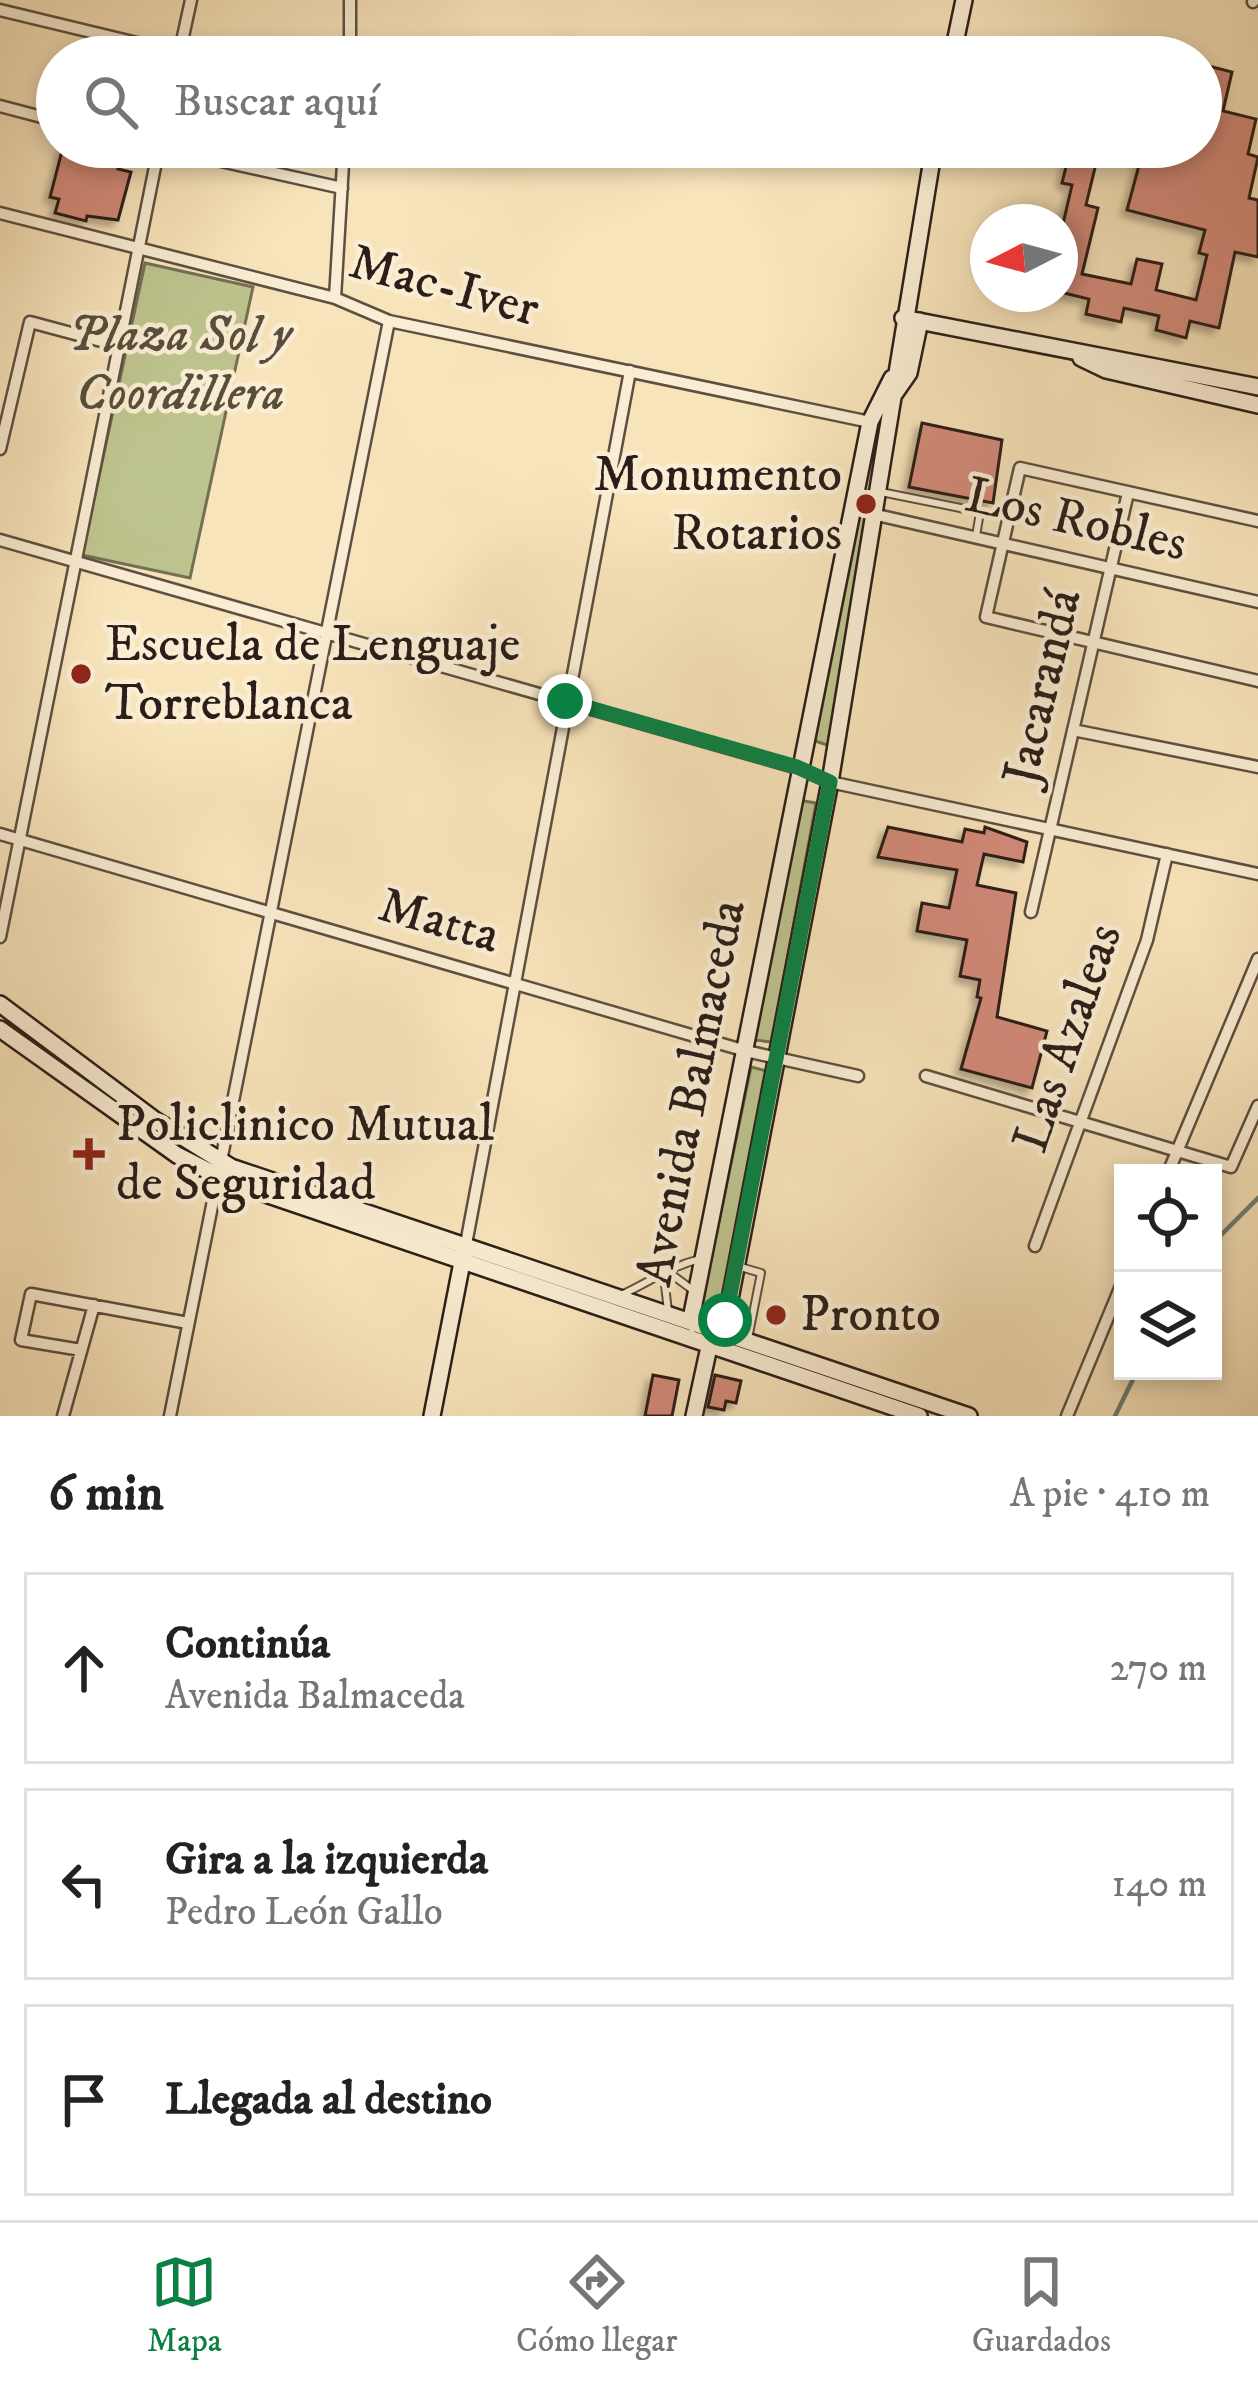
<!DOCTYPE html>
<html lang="es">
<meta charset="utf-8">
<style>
body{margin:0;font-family:"IM FELL DW Pica",serif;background:#f6f6f6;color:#222}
.controls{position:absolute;right:36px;bottom:36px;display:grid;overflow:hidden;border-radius:0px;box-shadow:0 6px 18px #0003}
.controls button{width:108px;height:108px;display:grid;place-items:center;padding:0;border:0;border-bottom:3px solid #e0e0e0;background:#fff;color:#222;font:60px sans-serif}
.compass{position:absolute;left:970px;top:204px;width:108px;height:108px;border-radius:50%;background:#fff;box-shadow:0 6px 18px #0003;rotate:264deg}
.stop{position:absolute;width:36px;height:36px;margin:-27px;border:9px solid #0b8043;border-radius:50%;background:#fff}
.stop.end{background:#0b8043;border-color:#fff;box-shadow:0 3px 12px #0008}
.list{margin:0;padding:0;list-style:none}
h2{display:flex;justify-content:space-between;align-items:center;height:156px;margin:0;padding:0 48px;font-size:51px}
h2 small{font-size:39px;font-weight:400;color:#767676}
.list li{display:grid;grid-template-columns:78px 1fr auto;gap:36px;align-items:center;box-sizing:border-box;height:192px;margin:0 24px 24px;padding:0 24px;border:3px solid #e0e0e0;border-radius:0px}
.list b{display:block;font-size:45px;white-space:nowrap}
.list p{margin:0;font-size:39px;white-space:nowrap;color:#767676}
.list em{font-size:39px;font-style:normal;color:#767676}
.icon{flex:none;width:66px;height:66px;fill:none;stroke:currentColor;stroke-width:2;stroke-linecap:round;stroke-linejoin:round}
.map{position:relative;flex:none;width:1258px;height:1416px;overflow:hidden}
.search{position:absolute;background:#fff;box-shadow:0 6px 18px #0003;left:36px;right:36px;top:36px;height:132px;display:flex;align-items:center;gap:30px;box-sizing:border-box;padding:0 42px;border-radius:66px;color:#767676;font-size:45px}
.sheet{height:804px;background:#fff}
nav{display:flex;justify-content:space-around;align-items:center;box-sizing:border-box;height:168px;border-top:3px solid #e0e0e0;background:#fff;font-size:33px;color:#767676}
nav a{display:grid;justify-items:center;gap:6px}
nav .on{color:#0b8043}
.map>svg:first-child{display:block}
.green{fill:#bec48f;stroke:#747054;stroke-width:3}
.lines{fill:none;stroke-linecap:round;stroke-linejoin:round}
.stream{stroke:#6f7e74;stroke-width:4.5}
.building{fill:#d28a79;stroke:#2b1d18;stroke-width:3;filter:url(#shadow)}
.lane-casing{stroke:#5e4f41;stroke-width:10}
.street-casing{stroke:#5e4f41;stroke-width:15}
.secondary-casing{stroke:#2b1d18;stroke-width:20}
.lane{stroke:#faedd3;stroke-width:6}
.street{stroke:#faedd3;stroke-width:10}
.secondary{stroke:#faedd3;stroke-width:15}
.route{stroke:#0b8043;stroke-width:15}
.poi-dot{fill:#8f2418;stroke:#faedd3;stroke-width:4.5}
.labels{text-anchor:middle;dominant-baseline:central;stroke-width:9;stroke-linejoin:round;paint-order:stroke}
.street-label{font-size:51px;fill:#2b1d18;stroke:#faedd3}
.park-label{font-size:51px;font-style:italic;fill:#574f3c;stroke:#faedd3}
.poi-label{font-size:51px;fill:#2b1d18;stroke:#faedd3;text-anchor:start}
</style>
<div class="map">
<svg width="1258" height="1416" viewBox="0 0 1258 1416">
<defs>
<filter id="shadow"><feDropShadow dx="-5.5" dy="5.5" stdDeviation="3" flood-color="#0004"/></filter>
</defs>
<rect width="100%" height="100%" fill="#f8e4bb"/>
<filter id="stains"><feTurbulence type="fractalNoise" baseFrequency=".00167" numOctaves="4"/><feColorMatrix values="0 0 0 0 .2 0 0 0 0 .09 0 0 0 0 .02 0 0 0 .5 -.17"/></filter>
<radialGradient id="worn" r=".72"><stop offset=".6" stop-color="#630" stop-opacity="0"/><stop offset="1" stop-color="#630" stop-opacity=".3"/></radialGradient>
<!-- green -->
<path class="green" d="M145,263L253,287L190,578L82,555Z
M861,489L877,493L830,746L809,739Z
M798,800L816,803L772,1042L754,1040Z
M751,1067L767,1071L720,1313L701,1308Z"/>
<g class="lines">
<!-- stream -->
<path class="stream" d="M1213,1243L1258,1198
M1115,1416L1137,1371"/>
</g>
<!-- building -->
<path class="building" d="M1201,64L1232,72L1223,111L1256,119L1248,154L1258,157L1249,198L1258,200V257L1235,252L1219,328L1190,321L1186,338L1156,330L1159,316L1124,308L1121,322L1086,314L1089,299L1060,292V237L1072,185L1062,183L1071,147H1100L1086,205L1098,208L1082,274L1131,284L1137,259L1162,264L1156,290L1196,300L1207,255L1199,253L1205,230L1127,210L1141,158L1111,151L1201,147Z
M63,147H106L104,152L121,157L118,169L131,172L118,220L87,216L86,221L55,213L59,199L50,197Z
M922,423L1002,440L993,503L909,487Z
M888,827L962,842L965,829L984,833L985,827L1027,842L1023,862L984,854L977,885L1016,893L997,1017L1047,1031L1032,1088L961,1069L981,998L977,997L980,980L960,976L967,940L917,931L922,903L949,908L957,870L878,857Z
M653,1375L679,1380L672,1416H645Z
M715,1375L741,1381L736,1403L726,1401L724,1410L708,1407Z"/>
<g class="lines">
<defs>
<path id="lane" d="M881,492L980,512L976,536
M737,1266L761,1273L748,1339
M663,1268L668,1311
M663,1268L694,1291
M621,1295C650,1282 668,1267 700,1259"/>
<path id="street" d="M350,0V57
M1253,2L1254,0
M0,10L195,57
M179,55L191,0
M0,106L57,121
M158,147L342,188
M0,213L335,298L389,321L870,422
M335,298L344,147
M0,449L30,322L116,345
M877,515L1258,602
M1258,521L1020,468L986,617L1258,681
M0,540L798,768L830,782L1258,874
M1073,730L1258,767
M0,834L746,1051L858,1076
M1031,912L1128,493
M0,937L159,147
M926,1076L1231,1167L1258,1106
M1168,1173L1258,959
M466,1244L630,371
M1035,1246L1147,940L1167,854
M81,1350L21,1340L31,1294L188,1323
M63,1416L94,1305
M170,1416L389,321
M1067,1416L1123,1281"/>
<path id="secondary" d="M952,57L964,0
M903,318L1258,387
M1081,358L1106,370L1258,405
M893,396L909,373L920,321
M0,1004L155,1120L231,1167L969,1416
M0,1029L177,1155L230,1182L919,1416
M694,1324L691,1319L870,422L892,378
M432,1416L464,1252
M694,1416L709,1347L724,1330L830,782L934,147"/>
</defs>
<!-- lane casing -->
<use href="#lane" class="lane-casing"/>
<!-- street casing -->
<use href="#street" class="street-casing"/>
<!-- secondary casing -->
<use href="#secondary" class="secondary-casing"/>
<!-- lane -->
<use href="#lane" class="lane"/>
<!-- street -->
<use href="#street" class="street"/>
<!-- secondary -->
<use href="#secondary" class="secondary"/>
</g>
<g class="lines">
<!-- route -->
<path class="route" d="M565,701L797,767L830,782L725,1320"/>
</g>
<!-- markers -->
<g class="poi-dot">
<circle cx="866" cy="504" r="12"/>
<circle cx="81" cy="674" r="12"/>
<path d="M83 1136h12v12h12v12h-12v12h-12v-12h-12v-12h12z"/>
<circle cx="776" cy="1315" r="12"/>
</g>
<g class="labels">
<!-- street labels -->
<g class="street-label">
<text transform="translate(444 286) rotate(15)">Mac-Iver</text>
<text transform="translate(1076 520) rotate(13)">Los Robles</text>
<text transform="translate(1043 687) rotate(-77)">Jacarandá</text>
<text transform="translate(439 921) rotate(16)">Matta</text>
<text transform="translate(1068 1038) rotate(-71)">Las Azaleas</text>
<text transform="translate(692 1093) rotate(-79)">Avenida Balmaceda</text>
</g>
<!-- park labels -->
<g class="park-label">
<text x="180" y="335">Plaza Sol y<tspan x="180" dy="59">Coordillera</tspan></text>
</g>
<!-- poi labels -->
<g class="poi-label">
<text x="842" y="475" text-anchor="end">Monumento<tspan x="842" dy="59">Rotarios</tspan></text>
<text x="105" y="645">Escuela de Lenguaje<tspan x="105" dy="59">Torreblanca</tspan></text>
<text x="116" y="1125">Policlinico Mutual<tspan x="116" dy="59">de Seguridad</tspan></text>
<text x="800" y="1315">Pronto</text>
</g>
</g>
<rect width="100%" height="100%" filter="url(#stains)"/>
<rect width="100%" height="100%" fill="url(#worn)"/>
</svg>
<div class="controls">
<button><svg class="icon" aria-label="locate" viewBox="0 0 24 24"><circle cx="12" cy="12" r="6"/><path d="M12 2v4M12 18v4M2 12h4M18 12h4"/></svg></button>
<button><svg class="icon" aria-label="layers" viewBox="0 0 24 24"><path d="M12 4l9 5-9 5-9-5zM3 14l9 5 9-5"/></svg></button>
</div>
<svg class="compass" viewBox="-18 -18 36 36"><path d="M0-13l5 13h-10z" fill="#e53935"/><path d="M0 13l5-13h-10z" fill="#767676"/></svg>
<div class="stop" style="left:725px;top:1320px"></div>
<div class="stop end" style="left:565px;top:701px"></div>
<div class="search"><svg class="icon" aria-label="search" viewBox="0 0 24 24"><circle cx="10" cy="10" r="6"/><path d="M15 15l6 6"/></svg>Buscar aquí</div>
</div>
<section class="sheet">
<h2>6 min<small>A pie · 410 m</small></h2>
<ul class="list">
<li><svg class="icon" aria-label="ahead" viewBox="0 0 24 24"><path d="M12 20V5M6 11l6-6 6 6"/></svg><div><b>Continúa</b><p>Avenida Balmaceda</p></div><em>270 m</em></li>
<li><svg class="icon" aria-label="left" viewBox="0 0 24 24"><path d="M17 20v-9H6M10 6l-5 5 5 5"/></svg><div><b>Gira a la izquierda</b><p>Pedro León Gallo</p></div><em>140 m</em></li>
<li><svg class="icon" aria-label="arrive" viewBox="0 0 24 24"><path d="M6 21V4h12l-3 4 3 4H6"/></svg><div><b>Llegada al destino</b></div></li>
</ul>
</section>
<nav>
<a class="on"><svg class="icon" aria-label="map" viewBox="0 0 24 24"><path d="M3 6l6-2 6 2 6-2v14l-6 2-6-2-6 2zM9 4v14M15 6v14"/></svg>Mapa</a>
<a><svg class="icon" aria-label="directions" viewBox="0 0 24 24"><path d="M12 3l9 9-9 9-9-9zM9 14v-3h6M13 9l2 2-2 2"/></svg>Cómo llegar</a>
<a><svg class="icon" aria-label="saved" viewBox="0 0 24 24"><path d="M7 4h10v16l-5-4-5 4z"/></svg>Guardados</a>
</nav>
